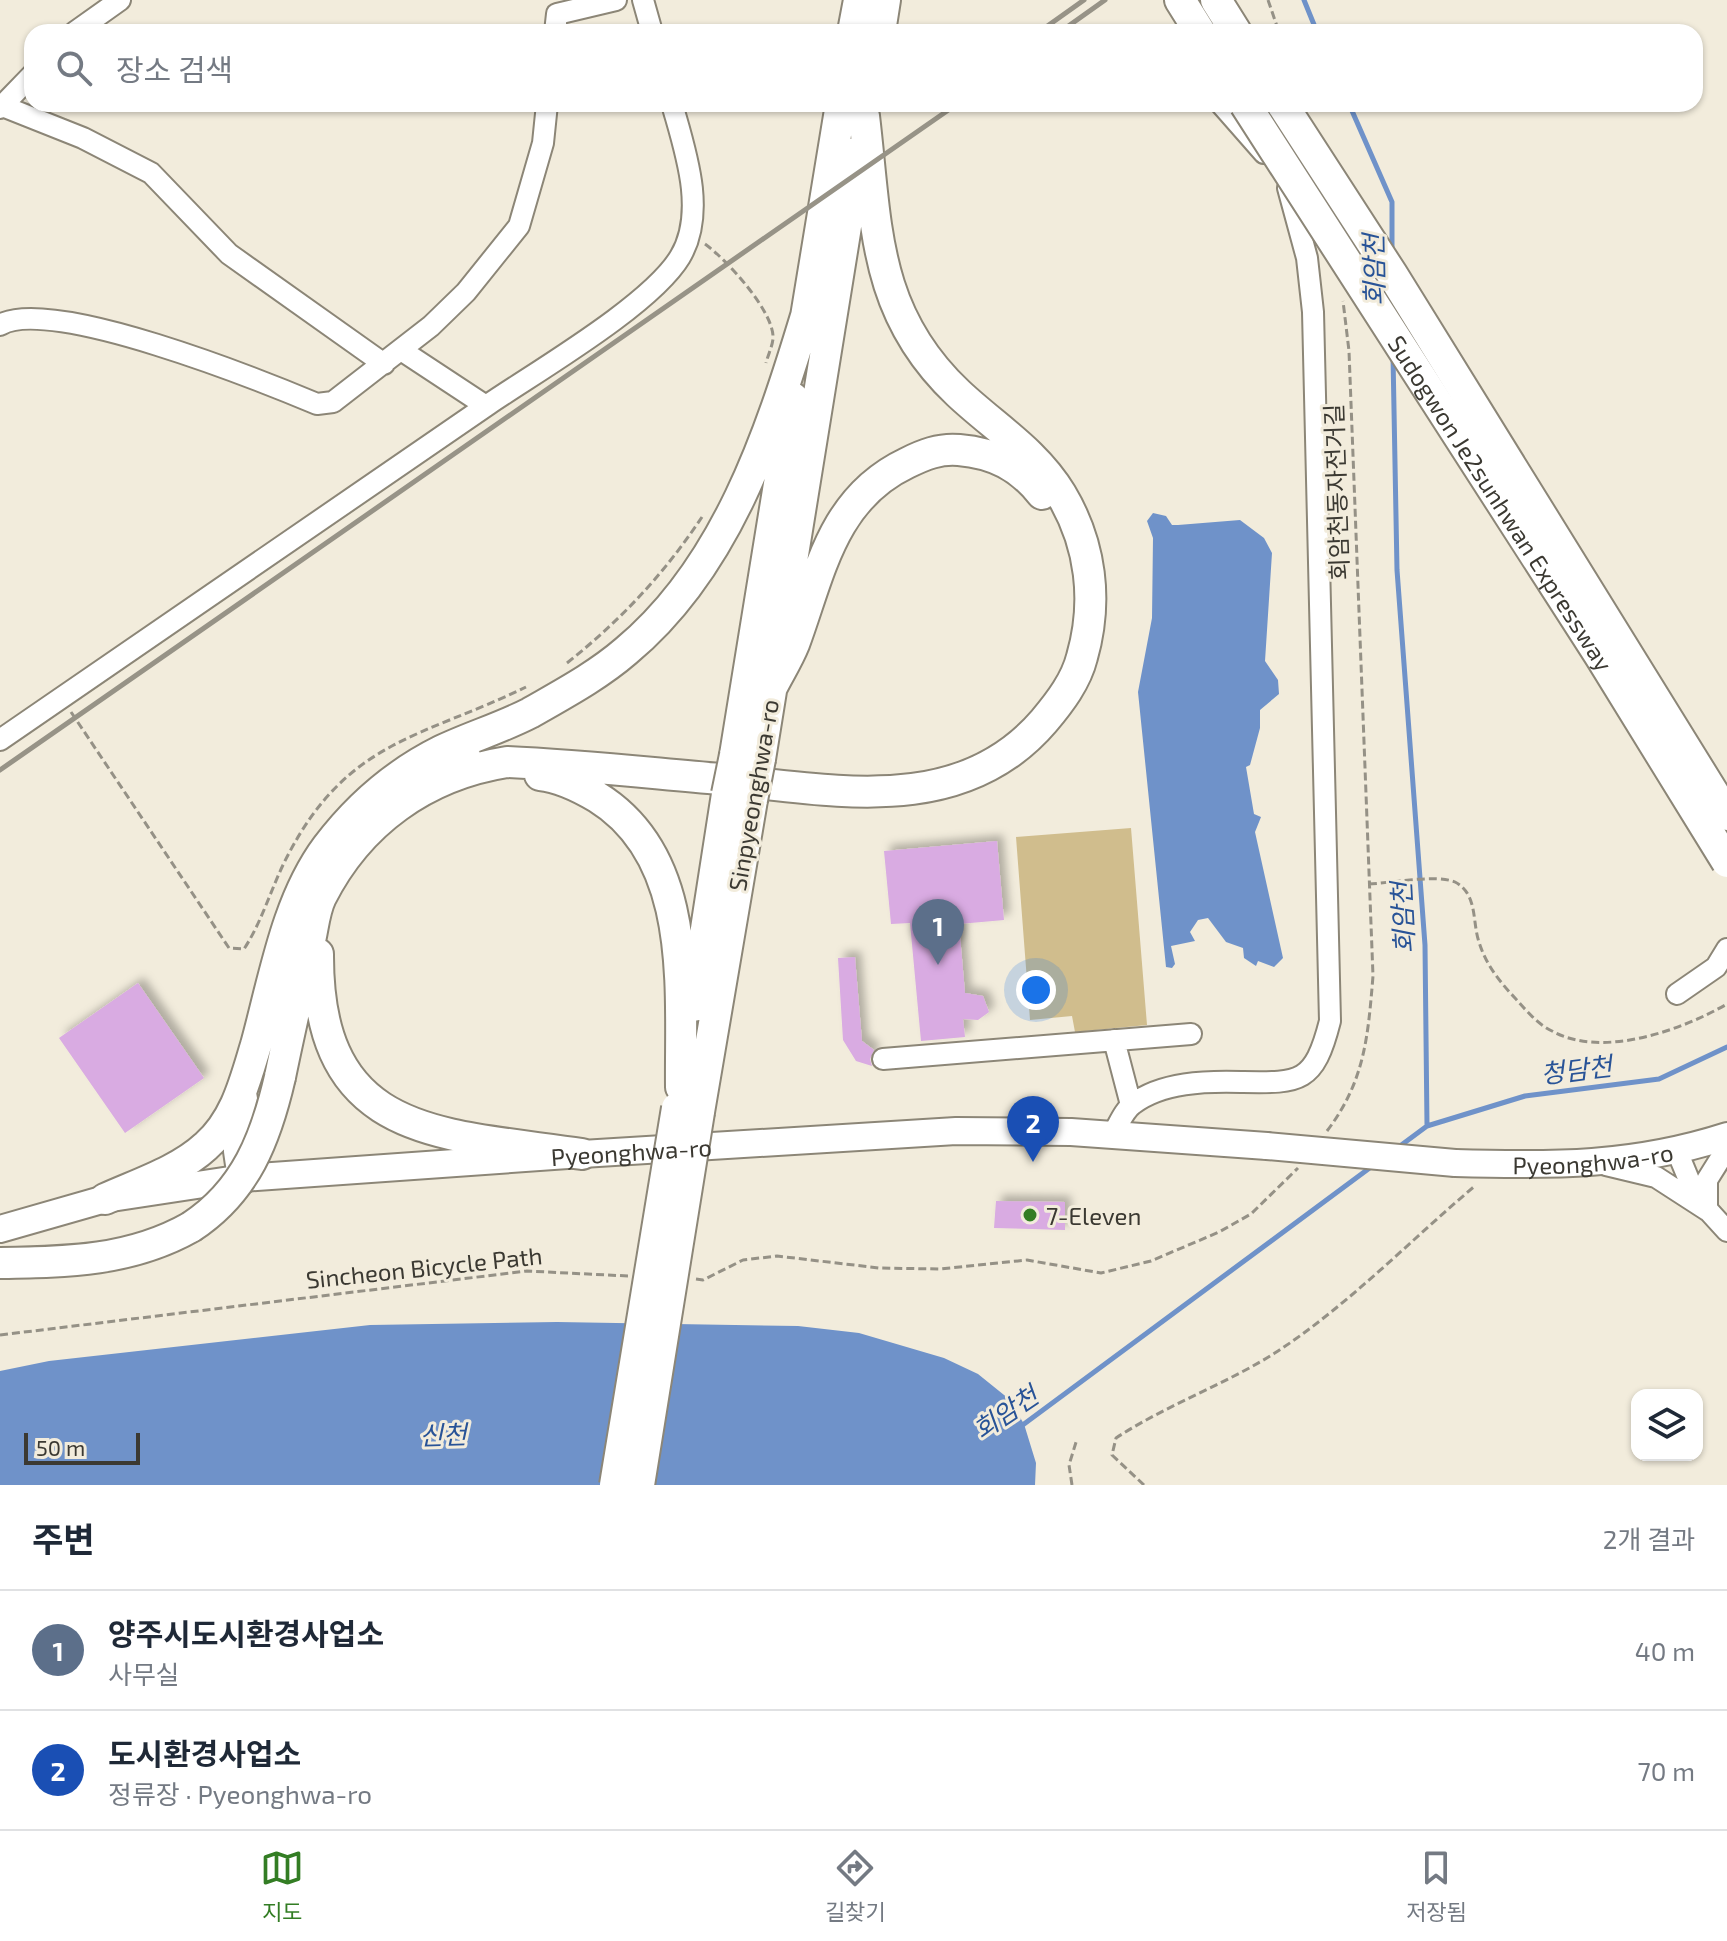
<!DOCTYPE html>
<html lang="ko">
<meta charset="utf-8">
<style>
body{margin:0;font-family:"Exo 2","Noto Sans KR",sans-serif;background:#f6f6f7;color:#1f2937}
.controls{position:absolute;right:24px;bottom:24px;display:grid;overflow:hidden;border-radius:16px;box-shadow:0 2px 6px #0004}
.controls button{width:72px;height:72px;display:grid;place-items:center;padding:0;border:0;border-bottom:2px solid #e0e1e3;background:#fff;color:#1f2937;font:40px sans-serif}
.scale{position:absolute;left:24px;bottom:20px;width:116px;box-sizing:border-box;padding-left:8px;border:4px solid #3b3932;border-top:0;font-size:22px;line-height:28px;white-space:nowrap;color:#3b3932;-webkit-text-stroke:6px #f2ecdc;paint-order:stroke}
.you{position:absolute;left:1036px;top:990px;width:28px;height:28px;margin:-20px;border:6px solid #fff;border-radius:50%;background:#1a73e8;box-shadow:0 0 0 12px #1a73e833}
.badge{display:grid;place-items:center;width:52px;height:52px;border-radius:50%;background:#337d24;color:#fff;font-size:26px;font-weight:700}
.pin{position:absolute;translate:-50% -66px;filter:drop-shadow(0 2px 4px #0008)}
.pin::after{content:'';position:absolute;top:42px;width:28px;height:24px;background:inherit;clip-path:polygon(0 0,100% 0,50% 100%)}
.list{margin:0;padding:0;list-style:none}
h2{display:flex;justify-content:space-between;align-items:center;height:104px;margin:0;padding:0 32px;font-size:34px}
h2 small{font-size:26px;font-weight:400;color:#747a83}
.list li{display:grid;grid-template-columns:52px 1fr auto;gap:24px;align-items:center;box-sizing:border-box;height:120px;padding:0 32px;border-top:2px solid #e0e1e3}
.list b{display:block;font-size:30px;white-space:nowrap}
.list p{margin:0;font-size:26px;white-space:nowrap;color:#747a83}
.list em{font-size:26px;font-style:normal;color:#747a83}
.icon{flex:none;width:44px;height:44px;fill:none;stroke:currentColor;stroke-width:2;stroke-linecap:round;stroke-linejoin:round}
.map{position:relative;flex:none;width:1727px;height:1485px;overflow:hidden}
.search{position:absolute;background:#fff;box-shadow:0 2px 6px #0004;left:24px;right:24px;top:24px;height:88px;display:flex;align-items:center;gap:20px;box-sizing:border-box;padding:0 28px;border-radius:24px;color:#747a83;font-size:30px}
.sheet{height:344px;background:#fff}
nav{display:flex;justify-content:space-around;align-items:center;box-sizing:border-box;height:112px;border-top:2px solid #e0e1e3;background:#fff;font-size:22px;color:#747a83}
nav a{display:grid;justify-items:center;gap:4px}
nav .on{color:#337d24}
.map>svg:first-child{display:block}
.green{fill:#d0bd8d}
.water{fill:#6f92c9}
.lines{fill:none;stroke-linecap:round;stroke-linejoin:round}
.stream{stroke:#6f92c9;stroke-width:5}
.building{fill:#d9abe2;filter:url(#shadow)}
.minor-casing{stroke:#8c8677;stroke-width:24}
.major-casing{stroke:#8c8677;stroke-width:30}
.highway-casing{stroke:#8c8677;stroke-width:34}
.path{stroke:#959186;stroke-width:3;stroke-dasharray:8 4;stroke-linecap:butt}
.minor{stroke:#fff;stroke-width:20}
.major{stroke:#fff;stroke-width:26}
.highway{stroke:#fff;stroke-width:30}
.rail{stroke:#979387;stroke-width:5}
.major-bridge-casing{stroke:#8c8677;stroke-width:30;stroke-linecap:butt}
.highway-bridge-casing{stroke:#8c8677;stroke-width:34;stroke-linecap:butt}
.major-bridge{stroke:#fff;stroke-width:26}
.highway-bridge{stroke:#fff;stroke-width:30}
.poi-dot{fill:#337d24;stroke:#f2ecdc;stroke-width:3}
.labels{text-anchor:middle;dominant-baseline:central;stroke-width:6;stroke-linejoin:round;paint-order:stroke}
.street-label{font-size:24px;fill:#3b3932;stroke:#f2ecdc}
.poi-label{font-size:24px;fill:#3b3932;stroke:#f2ecdc;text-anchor:start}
.water-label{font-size:26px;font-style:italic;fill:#285397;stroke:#f2ecdc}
</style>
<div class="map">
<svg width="1727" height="1485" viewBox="0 0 1727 1485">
<defs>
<filter id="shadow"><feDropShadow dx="6" dy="-6" stdDeviation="4" flood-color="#0004"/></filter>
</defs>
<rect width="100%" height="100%" fill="#f2ecdc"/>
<!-- green -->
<path class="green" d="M1131,828L1147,1025L1075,1032L1072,1016L1030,1020L1016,837Z"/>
<!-- water -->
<path class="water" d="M1153,513L1166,516L1172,525H1178L1240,520L1264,538L1272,553L1265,661L1278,680L1279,694L1260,710V728L1250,765L1246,767L1254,814L1261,817L1255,832L1283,958L1274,967L1258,961L1256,966L1244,958L1243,948L1226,942L1208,918L1198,920L1190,932L1195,941L1171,946L1175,964L1172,968L1166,967L1138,692L1152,618L1153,538L1147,521Z
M557,1322L798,1326L859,1333L944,1358L978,1374L1009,1399L1024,1424L1036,1463L1035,1485H0V1371L49,1361L370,1325Z"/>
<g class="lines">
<!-- stream -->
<path class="stream" d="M1304,0L1317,32
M1349,104L1392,202V254
M1393,356L1397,570L1425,945L1427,1126L1396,1149
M1427,1126L1525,1096L1659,1079L1727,1047
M1020,1427L1375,1164"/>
</g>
<!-- building -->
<path class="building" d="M997,841L1004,920L959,924L965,993L983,996L989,1012L978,1020L963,1019L965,1037L921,1041L910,923L891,924L884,851Z
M855,957L862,1041L874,1050L870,1059L872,1066L856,1061L843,1040L838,958Z
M138,983L204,1078L125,1133L59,1038Z
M996,1201L1065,1202V1230L994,1228Z"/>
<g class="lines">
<defs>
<path id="minor" d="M643,0L652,32
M75,32L120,0
M555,32L557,14L616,0
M1221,104L1264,153
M0,105L83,138L151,173L229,254L384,364
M0,108L32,75
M0,325C49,295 262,381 317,404L333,402L431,326L466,292L519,226L543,143L547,104
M401,350L486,406
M0,740C163,628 326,516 489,404C539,370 651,305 680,257C707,212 685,150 672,104
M1677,994L1716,967L1727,949
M1114,1040L1131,1105
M883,1059L1191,1034
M1112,1135C1118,1126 1124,1110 1133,1104C1162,1082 1206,1081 1241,1082C1300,1083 1314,1084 1330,1021L1313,312L1307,258L1288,188
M1677,1151L1696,1197L1727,1231
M1606,1165L1656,1177L1707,1210
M1707,1210V1180L1727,1148"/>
<g id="major">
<path id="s1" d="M1455,1163C1552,1166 1634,1166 1727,1136"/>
<path id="s2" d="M0,1229L105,1199L243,1178L582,1154L956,1131L1071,1132L1267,1146"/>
</g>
<path id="highway" d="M1180,0L1200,32
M1216,0L1236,32
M853,32L859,0
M880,32L885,0
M803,335L841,104
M772,687C779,673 788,659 794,644C820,574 831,499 907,463C923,455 940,448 959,450C994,453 1020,466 1042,494
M735,755L793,398
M760,759L858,152
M414,767L465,756
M540,775C560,777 580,787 597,797C694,857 680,988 681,1087
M318,954C317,1139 439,1133 582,1154
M694,1006L727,794
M280,1077C289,1033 299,989 309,945C313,930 314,911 321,897C359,822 425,775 507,762C578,765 649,773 720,779C833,790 960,819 1044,721C1060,702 1076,681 1082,657C1098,601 1091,544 1061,494C1035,451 994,427 958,393C872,312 877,224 864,116
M242,1098L239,1151L243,1178
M699,1112L752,800
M105,1199C138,1184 179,1171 206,1146C236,1120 245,1081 256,1045C274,980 286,902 327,847C358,806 395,774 441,751C470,737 501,728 530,713C563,694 597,676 626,651C726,568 770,435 806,316
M0,1263C68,1262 131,1261 191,1227"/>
</defs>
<!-- minor casing -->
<use href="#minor" class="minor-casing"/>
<!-- major casing -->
<use href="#major" class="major-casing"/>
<!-- highway casing -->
<use href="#highway" class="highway-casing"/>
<!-- path -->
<path class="path" d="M1268,0L1279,32
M705,244C726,259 775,312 773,339C772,347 768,355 766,363
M567,663C621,620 664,574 702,517
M71,712L229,948L244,949C263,920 272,885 288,855C348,740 421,738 526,687
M1369,884C1390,883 1437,874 1455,882C1478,894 1472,922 1479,942C1486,965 1500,982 1515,998C1526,1010 1537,1024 1552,1031C1602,1059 1682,1030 1727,1004
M1327,1131C1365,1081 1368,1036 1373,976L1349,351L1343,301
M696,1279L703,1280L743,1260L777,1256L879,1268L940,1269L1027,1260L1101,1273L1151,1261L1219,1232L1251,1214L1298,1168
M0,1335L527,1271L628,1276
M1072,1485L1069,1465L1077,1439
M1144,1485L1112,1455L1116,1438C1168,1404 1227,1384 1278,1351C1347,1306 1413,1238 1476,1185"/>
<!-- minor -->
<use href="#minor" class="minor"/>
<!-- major -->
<use href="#major" class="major"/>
<!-- highway -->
<use href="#highway" class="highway"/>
<!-- rail -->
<path class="rail" d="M1039,32L1084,0
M1060,32L1105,0
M0,770L957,104"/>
<defs>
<path id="major-bridge" d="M1267,1146L1455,1163"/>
<g id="highway-bridge">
<path id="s3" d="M1245,104L1600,656L1727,862"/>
<path d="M1282,104L1392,274L1727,815"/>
<path d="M727,794L735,755"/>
<path d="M752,800L760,759"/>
<path d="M191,1227C246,1191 266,1138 280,1077"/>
<path d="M615,1485L677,1108"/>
<path d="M639,1485L699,1112"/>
</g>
</defs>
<!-- major-bridge casing -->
<use href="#major-bridge" class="major-bridge-casing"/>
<!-- highway-bridge casing -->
<use href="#highway-bridge" class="highway-bridge-casing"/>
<!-- major-bridge -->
<use href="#major-bridge" class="major-bridge"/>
<!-- highway-bridge -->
<use href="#highway-bridge" class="highway-bridge"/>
</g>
<!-- markers -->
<circle class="poi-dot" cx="1030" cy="1215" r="8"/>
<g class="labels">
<!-- street labels -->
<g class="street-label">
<text transform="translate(1336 492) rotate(-92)">회암천동자전거길</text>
<text stroke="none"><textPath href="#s3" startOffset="474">Sudogwon Je2sunhwan Expressway</textPath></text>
<text transform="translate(753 795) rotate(-80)">Sinpyeonghwa-ro</text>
<text stroke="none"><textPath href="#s2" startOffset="638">Pyeonghwa-ro</textPath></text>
<text stroke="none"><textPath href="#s1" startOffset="138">Pyeonghwa-ro</textPath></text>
<text transform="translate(424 1267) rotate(-6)">Sincheon Bicycle Path</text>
</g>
<!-- poi labels -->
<g class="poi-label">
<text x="1046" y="1215">7-Eleven</text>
</g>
<!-- water labels -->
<g class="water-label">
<text transform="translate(1373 270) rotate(-91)">회암천</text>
<text transform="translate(1402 918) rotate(-93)">회암천</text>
<text transform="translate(1576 1069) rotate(-7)">청담천</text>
<text transform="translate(1005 1412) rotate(-34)">회암천</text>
<text transform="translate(443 1434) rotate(-2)">신천</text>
</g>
</g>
</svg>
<div class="controls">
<button><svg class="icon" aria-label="layers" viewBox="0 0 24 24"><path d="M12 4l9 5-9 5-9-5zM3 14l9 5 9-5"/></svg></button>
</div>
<div class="scale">50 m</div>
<div class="you"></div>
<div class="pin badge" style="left:938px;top:965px;background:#5c6f8a">1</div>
<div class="pin badge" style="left:1033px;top:1162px;background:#1a4fb4">2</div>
<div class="search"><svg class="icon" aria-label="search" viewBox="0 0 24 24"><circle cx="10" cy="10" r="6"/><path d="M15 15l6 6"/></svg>장소 검색</div>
</div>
<section class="sheet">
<h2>주변<small>2개 결과</small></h2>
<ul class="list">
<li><span class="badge" style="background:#5c6f8a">1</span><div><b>양주시도시환경사업소</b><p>사무실</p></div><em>40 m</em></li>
<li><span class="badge" style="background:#1a4fb4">2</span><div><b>도시환경사업소</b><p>정류장 · Pyeonghwa-ro</p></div><em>70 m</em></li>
</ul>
</section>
<nav>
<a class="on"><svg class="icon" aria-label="map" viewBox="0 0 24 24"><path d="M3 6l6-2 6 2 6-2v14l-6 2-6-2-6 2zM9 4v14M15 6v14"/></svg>지도</a>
<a><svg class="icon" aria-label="directions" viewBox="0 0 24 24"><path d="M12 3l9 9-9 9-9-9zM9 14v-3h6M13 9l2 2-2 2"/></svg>길찾기</a>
<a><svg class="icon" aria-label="saved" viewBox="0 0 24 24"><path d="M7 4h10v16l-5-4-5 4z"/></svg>저장됨</a>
</nav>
